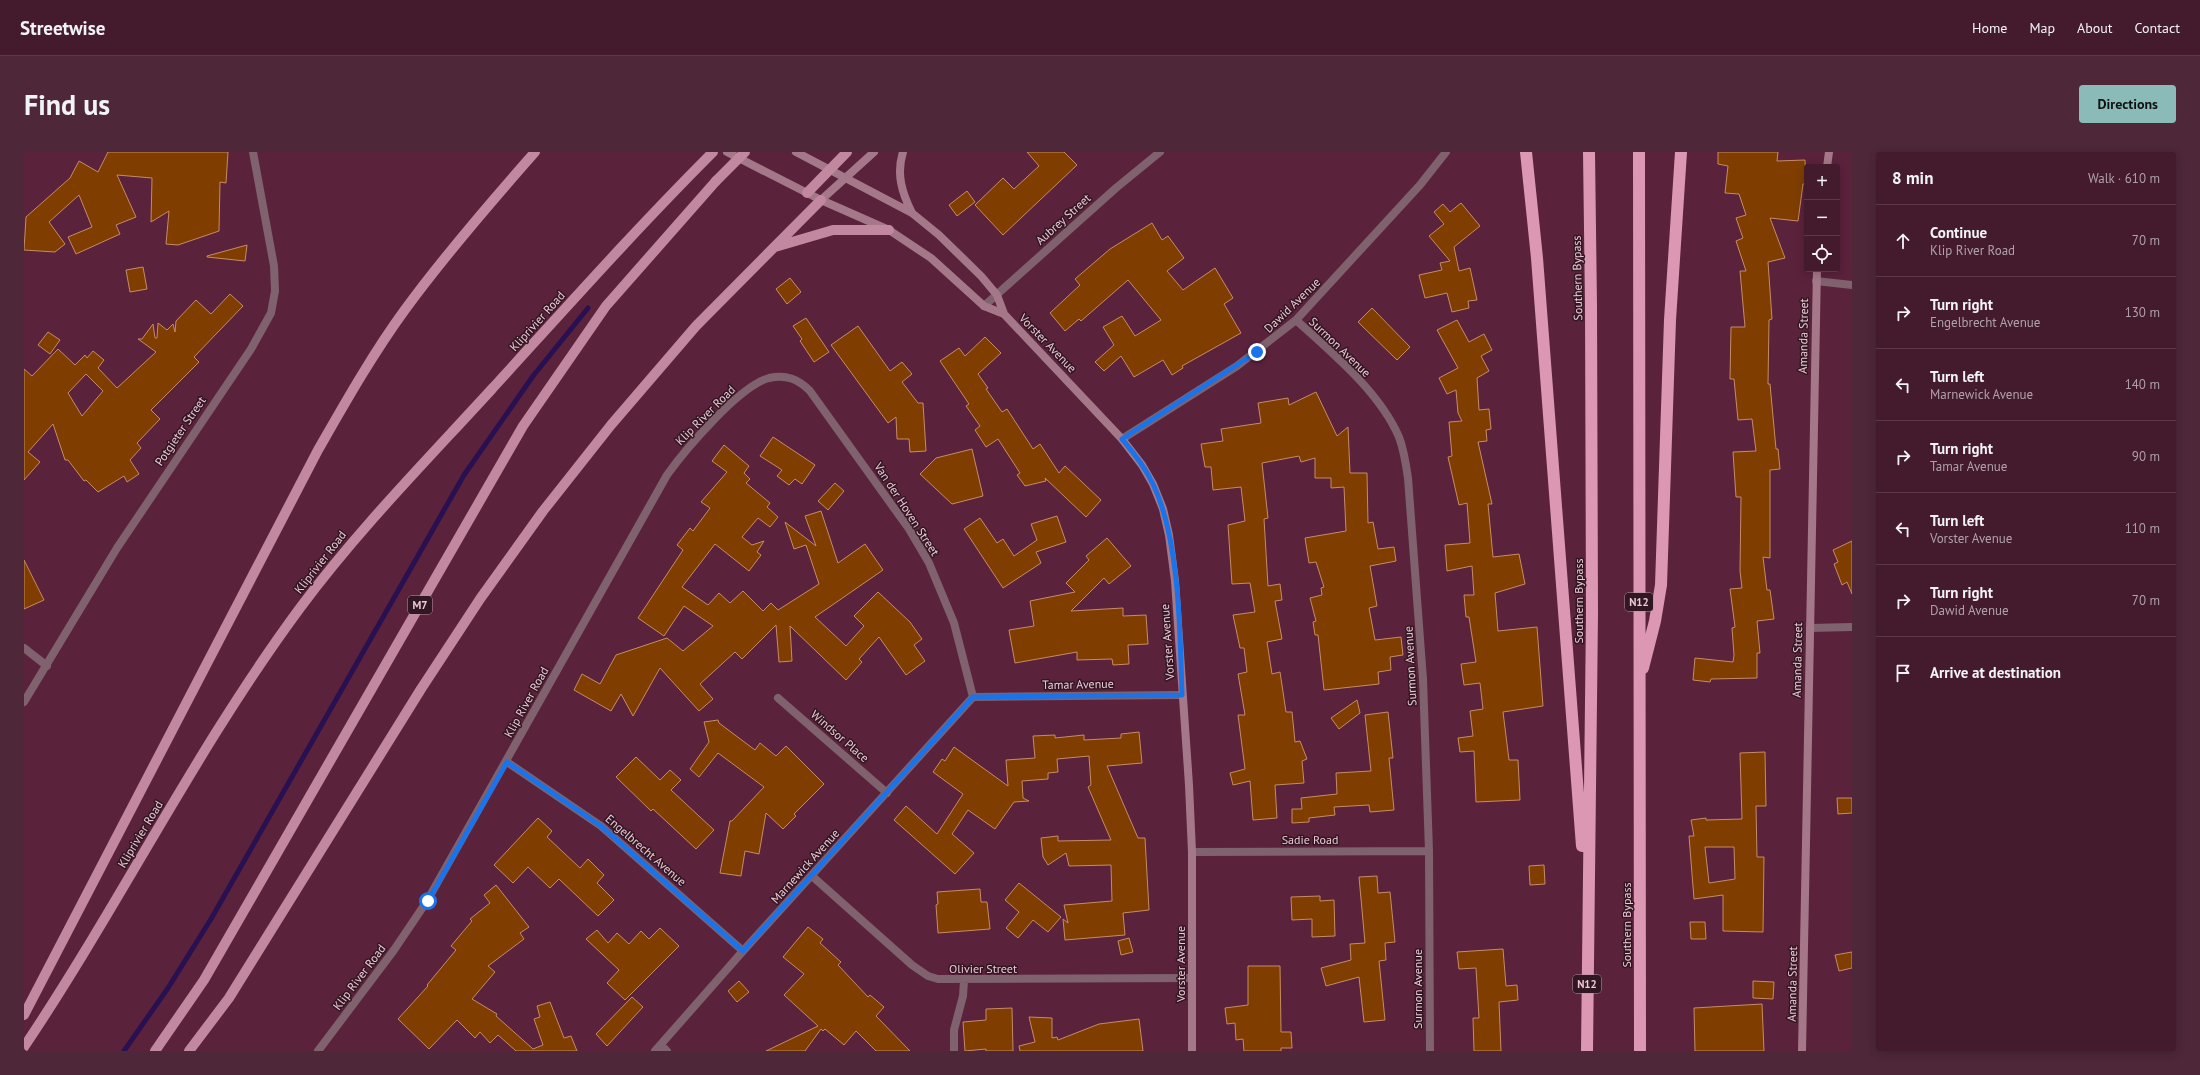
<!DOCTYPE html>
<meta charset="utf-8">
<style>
body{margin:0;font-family:"PT Sans",sans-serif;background:#4e2739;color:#f1f3f6}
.controls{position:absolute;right:12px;top:12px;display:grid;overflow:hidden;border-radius:4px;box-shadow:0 2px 10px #0003}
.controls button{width:36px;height:36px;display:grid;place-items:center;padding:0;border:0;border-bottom:1px solid #5c3849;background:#441a2d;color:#f1f3f6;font:20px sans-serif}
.stop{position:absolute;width:12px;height:12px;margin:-9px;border:3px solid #1a73e8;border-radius:50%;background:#fff}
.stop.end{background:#1a73e8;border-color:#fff;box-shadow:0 1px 4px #0008}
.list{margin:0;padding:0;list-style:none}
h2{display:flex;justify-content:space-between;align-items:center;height:52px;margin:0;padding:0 16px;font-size:17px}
h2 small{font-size:13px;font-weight:400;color:#afa1aa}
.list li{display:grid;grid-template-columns:26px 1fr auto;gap:12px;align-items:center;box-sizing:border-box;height:72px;padding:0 16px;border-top:1px solid #5c3849}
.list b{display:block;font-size:15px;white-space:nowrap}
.list p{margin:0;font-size:13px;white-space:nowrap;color:#afa1aa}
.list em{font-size:13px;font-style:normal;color:#afa1aa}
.icon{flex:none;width:22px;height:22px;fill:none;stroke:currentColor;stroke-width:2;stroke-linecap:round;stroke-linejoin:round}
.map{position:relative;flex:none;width:1828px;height:899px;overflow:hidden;border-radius:4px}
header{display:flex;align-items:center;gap:24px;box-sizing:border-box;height:56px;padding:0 20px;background:#441a2d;border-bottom:1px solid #5c3849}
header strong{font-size:19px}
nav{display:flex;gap:22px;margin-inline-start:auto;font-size:14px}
.intro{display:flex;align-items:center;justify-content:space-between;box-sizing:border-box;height:96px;padding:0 24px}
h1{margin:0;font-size:28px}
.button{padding:10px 18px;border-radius:4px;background:#8bbbb9;color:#111;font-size:14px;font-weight:700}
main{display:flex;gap:24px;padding:0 24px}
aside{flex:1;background:#441a2d;border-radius:4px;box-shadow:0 2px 10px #0003}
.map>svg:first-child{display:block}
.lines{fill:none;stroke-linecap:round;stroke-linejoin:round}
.stream{stroke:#291051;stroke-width:5}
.building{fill:#7f3e00;stroke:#c68c65;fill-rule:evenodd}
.street{stroke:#7f626d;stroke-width:8}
.secondary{stroke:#a57889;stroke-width:8}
.primary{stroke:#c2889f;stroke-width:10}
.highway{stroke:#dc97b2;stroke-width:12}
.primary-bridge{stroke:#c2889f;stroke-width:10}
.route{stroke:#1a73e8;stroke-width:5}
.labels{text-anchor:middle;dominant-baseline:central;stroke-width:3;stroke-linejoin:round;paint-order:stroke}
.shield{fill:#311722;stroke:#b5939f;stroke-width:1}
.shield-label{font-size:11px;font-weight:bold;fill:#edc8d5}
.street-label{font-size:12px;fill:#edc8d5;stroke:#311722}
</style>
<header>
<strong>Streetwise</strong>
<nav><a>Home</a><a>Map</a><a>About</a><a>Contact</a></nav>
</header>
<div class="intro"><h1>Find us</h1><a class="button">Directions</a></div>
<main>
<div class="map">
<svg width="1828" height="899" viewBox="0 0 1828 899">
<rect width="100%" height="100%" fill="#5b223c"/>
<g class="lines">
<!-- stream -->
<path class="stream" d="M100,899L144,836L187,767L440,323L509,224L564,156"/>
</g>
<!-- building -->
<path class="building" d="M84,0H204L202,31L196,30L195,79L154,93L142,92L145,59L127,70L128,26L93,23L112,65L92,73L96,82L52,102L44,85L68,75L55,43L25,70L41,92L31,100L0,98L2,65L46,26L55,9L74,20Z
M1003,0H1040L1053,13L979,83L951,53L979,26L990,37L1015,14Z
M1694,0H1754L1753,9L1781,8L1782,32H1779L1774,69L1746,66L1761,106L1744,110L1748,167L1745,168L1744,232H1746L1752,297H1754L1756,317L1746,318V406L1739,405L1743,438H1746L1750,467L1733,469L1736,501H1733V526L1687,527L1686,530L1669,528L1671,506L1709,510L1710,503L1708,476L1711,475L1706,437L1718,436L1716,419L1717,345H1712L1709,300L1732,299L1728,267L1714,268L1710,227H1706L1707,175H1721L1716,119H1722L1712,89L1719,86L1712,66L1722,63L1715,42L1701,41L1704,14L1694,12Z
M943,39L951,50L933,64L925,53Z
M1437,51L1456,74L1430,95L1435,119L1446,116L1453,148L1444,149L1445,156L1428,160L1423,141L1401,146L1395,123L1418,118L1416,111L1426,109L1405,84L1420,72L1410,60L1419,52L1426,60Z
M1128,71L1138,88L1144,84L1160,106L1143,119L1159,138L1191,116L1209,146L1200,152L1217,181L1158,214L1159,216L1148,223L1139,208L1110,225L1097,204L1080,219L1071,210L1090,193L1079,175L1098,164L1111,184L1137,168L1104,128L1057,169L1055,167L1041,179L1026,161L1056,133L1051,127L1086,97Z
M223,93L221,109L183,105V104Z
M119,115L123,137L106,140L102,118Z
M766,126L777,140L763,152L752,137Z
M206,142L219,154L170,205L175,210L127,258L136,267L113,291L117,296L106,308L115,322L103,330L100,324L74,340L62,328L60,329L44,308H41L29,272L4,300L16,310L0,328V217L8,224L34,197L51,213L61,203L63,206L69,199L80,208L74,216L93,236L132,200L114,187H118L129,172L131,186H133L134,171L143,178L149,172L151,180L152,169L172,148L187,162ZM62,222L79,239L58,264L44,241Z
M1348,156L1386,195L1373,208L1334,170Z
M782,166L805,200L790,210L776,189L778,187L769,174Z
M1433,168L1445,190L1460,182L1468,198L1457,204L1465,219L1453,226L1455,258L1465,257L1467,277L1462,278L1463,289L1454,290L1468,352H1464L1469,405L1495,402L1501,432L1471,441L1474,479L1513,475L1519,554L1479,560L1485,608H1494L1496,648L1452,650L1450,599L1436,600L1434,586L1449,584L1446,559L1459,557L1456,531L1440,533L1437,512L1452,510L1445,465H1442L1440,443H1450L1448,414L1423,419L1421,393L1446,391L1443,351L1435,353L1424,305L1428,304L1425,270L1438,269L1434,261L1432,238L1423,242L1415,226L1434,216L1413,178Z
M834,174L866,219L878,210L888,222L878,230L894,251H899L902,299L886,300L885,287H873L872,265L864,271L807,193Z
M24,180L36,188L26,202L14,193Z
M961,185L977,201L954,222L964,236L962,237L978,260L983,257L1009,297L1016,292L1035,321L1041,314L1077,348L1062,365L1021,326L1022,329L1001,334L993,323L996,321L974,287L962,295L951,278L956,274L942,254L945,252L916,209L935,196L941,204Z
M1292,240L1313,284L1324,275L1326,321H1343L1344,371L1349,370L1354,397L1370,395L1372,409L1346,414L1353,454L1345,456L1351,488L1377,485L1379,503L1366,505L1367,518L1354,520L1355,532L1300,538L1294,483H1291L1289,470L1292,469L1286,446L1298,443L1297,436L1300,435L1292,410L1285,411L1281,386L1322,379L1320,335L1307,336V326H1291V306L1277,310L1275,304L1238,311L1244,366L1240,367L1244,434L1256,432L1258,448L1251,449L1258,487L1243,490L1248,522L1256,520L1262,560H1268L1271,590L1276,589L1283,607L1278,609L1280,631L1251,633L1253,666L1229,668L1226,629L1209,633L1206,621L1221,617L1214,563H1221L1214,522L1223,520L1220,496H1216L1209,463L1231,460L1226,431L1208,432L1204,373L1221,369L1217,335L1189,338L1187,315H1181L1177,292L1199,289L1197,277L1237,271L1234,251L1264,246L1265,253Z
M749,285L791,313L778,332L771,327L765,333L753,324L758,318L736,304Z
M700,293L725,314L720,321L726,327L722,331L746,351L743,355L754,365L746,375L734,366L718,385L728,393L740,389L733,400L737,403L725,419L691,392L658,435L684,453L695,441L706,451L719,439L739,459L747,451L754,458L795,432L782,393L770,397L761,370L792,394L781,364L797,359L814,411L841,392L859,418L791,465L822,494L840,474L830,464L854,440L886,470L898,487L890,493L901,509L882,523L855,485L835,507L838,510L822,528L766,474L768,509L755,510L752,473L718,507L711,500L676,532L689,547L675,559L636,516L609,564L597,542L587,559L550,538L558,522L576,532L592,503L643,486L659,499L689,474L660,454L640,484L614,466L659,398L653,393L666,376L669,379L686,356L677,350L703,320L688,309Z
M948,297L959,344L928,352L896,322L912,306Z
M811,331L820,339L804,358L794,349Z
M1033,364L1042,390L1012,400L1017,411L979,436L940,377L956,366L973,391L979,387L990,404L1013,388L1007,372Z
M1083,386L1107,414L1085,432L1080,426L1047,459L1099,456V464L1122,463L1124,492L1104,493L1105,512L1089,513L1088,507L1053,508V500L991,511L985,478L1010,474L1006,449L1051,440L1042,431L1065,408L1062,404Z
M1828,389V442L1823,430L1818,433L1810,412L1814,410L1809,398Z
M0,408L20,448L0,457Z
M1333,548L1336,561L1315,577L1307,566Z
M1364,560L1369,606H1365L1370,658L1346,660L1345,653L1310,655L1311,663L1285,666V670L1268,671V657H1278L1277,646L1313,642L1312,621L1347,619L1341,563Z
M694,568L695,571L731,598L736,591L752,604L762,594L800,632L770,662L772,664L759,677L742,661L735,702L721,699L717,724L696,721L706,669H708L740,635L694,601L675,625L666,617L685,590L680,570Z
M1115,580L1118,611L1083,614L1114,686H1121L1125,758L1099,761L1101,783L1041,788L1039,767L1044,771L1040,753L1088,749L1087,713L1045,714L1042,701L1024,713L1019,705L1017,686L1034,684V689L1087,688L1064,635L1067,633L1065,604L1033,607L1034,620L1024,621V627L998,629L999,646L1005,649L990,650L971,677L944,658L928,682L950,701L931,722L870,668L882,654L913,682L939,642L909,620L918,607L921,609L930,595L984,634L982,608L1011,606L1009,584L1031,583V586L1060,583V588L1097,586V582Z
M1741,600L1742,654H1732L1733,705H1740L1739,780L1699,779V743L1670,747L1665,684H1670L1667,668L1682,666V668L1718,667L1716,601ZM1681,695H1710L1711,727L1685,731Z
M612,605L636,628L646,618L657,628L647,638L690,678L672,697L629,657L627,659L592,625Z
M1813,646H1828V661L1814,662Z
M514,666L528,679L523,685L556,716L564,707L580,723L573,731L590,748L574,764L535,727L526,736L504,715L489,731L470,713Z
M1520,713L1521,732L1506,733L1505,714Z
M1353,724L1354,741L1366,740L1371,790L1361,791L1362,808L1355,809L1361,868L1340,870L1335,825L1302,834L1297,816L1327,808L1326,792L1341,791L1335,725Z
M995,731L1037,765L1024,780L1009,768L994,786L982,776L995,760L981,748Z
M472,733L505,775L496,781L500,787L464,814L471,820L448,847L473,862L472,864L509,897L519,893L510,867L516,865L513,854L526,850L540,886L547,884L553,899H492L474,883L466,891L456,880L451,886L433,868L405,897L374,867L404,834L403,833L432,798L427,794L448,769L446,767L466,751L460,743Z
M956,737L957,750H963L966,777L914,781L912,753L914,752L913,740Z
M1296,744V749L1310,748L1311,784L1288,785V767L1268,768L1267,745Z
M1666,770H1681L1682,787H1667Z
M784,775L799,787L796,791L817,810L814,813L844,845L846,843L860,855L852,864L886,899H852L832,879L820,893L801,877L799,879L797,877L781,899H742L794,874L760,843L780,822L759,805Z
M636,776L655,794L601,848L583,831L595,818L562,787L573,778L584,791L593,781L605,792L617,779L625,787Z
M1105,786L1109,800L1097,803L1094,789Z
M1479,797L1482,834L1493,833L1494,848L1475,850L1477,899H1450L1449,866H1455L1452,816L1435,817L1433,800Z
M1828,800V816L1815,819L1811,803Z
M1224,814H1256L1257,880H1267L1268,896H1257V899H1220L1219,887L1212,888L1211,871L1203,872L1201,856L1224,853Z
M715,829L725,840L713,850L704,839Z
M1729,829L1750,830L1749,847L1729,846Z
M608,845L619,855L583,894L572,882Z
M1738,852L1740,899H1671L1670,856Z
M988,856L989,899H962V897L941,899L939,870L962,868V857Z
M1005,865L1028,866V886L1033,885L1034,888L1075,872L1115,867L1119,899H996L995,894L1011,890Z"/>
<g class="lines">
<!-- street -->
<path class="street" d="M1792,129L1828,133
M960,154L1092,36L1136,0
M1272,168C1308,201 1355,239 1375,285C1380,298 1382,312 1384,326L1399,527L1405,699L1406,899
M1098,287L1213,214L1272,168L1396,33L1422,0
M1786,476L1828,475
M0,496L23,514
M949,545L1158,543
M754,546L863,641
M0,550L93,396L227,197L247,161L251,139L250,114L229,0
M483,610L577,674L719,799
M1168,700L1405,699
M788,724L888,813L904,824L914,827L1168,826
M637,893L643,899
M294,899L370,798L403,749L643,323C661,298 715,234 745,226C762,222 774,227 786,239L885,377L905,411L930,471L949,545
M631,899L719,799L949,545
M930,899V878L939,844L940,829"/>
<!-- secondary -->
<path class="secondary" d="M703,0L797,48L865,78L907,106L960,154L980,162
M772,0L888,61L915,83L957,124L973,143L980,162L1098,287L1118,313L1129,332L1139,357L1145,383L1151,429L1165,633L1168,700V899
M879,0C872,22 878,41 888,61
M1803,15L1805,0
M797,48L850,0
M1778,899L1793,117"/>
<!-- primary -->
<path class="primary" d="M783,41L823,0
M751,95L809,78H865
M0,863L294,298C321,251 348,203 380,159C420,104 466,51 511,0
M0,895C96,752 173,595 276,456C334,378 402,309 467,238C540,158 612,77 689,0
M131,899L180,828L499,274L582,154L692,29
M165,899L205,846L397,537L456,447L519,359L587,273L672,174L797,48"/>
<!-- highway -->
<path class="highway" d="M1502,0L1513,106L1558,694
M1615,0L1616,899
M1619,516L1631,469L1637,433L1646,168L1657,0
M1563,899L1568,462L1567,154L1565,0"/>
<!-- primary-bridge -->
<path class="primary-bridge" d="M692,29L721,0"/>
</g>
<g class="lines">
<!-- route -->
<path class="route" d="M404,749L483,610L577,674L719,799L949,545L1158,543C1156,481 1156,388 1129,332C1121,315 1110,301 1098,287L1233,200"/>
</g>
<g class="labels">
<!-- shield labels -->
<g class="shield">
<rect x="1601" y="441" width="28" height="18" rx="3"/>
<rect x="384" y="444" width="24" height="18" rx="3"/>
<rect x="1549" y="823" width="28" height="18" rx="3"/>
</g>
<g class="shield-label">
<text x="1615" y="450">N12</text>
<text x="396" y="453">M7</text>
<text x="1563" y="832">N12</text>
</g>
<!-- street labels -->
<g class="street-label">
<text transform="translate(1039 67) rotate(-42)">Aubrey Street</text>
<text transform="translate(1553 126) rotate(-91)">Southern Bypass</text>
<text transform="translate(1268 153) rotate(-44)">Dawid Avenue</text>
<text transform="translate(513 169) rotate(-48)">Kliprivier Road</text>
<text transform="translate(1779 184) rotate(-89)">Amanda Street</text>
<text transform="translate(1024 191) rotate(46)">Vorster Avenue</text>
<text transform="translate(1316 195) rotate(44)">Surmon Avenue</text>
<text transform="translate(681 263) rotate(-45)">Klip River Road</text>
<text transform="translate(156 279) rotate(-56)">Potgieter Street</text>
<text transform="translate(883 357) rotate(57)">Van der Hoven Street</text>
<text transform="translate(296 410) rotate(-52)">Kliprivier Road</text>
<text transform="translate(1554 449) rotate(-90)">Southern Bypass</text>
<text transform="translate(1143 490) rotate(-94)">Vorster Avenue</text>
<text transform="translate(1773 508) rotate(-89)">Amanda Street</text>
<text transform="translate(1386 514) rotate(-93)">Surmon Avenue</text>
<text transform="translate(1054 532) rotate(-1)">Tamar Avenue</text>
<text transform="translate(502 550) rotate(-61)">Klip River Road</text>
<text transform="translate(816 584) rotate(41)">Windsor Place</text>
<text transform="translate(116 682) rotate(-59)">Kliprivier Road</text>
<text x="1286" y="687">Sadie Road</text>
<text transform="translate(622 698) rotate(41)">Engelbrecht Avenue</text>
<text transform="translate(781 714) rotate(-48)">Marnewick Avenue</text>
<text transform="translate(1602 773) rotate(-90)">Southern Bypass</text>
<text transform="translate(1156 812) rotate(-90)">Vorster Avenue</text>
<text x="959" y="816">Olivier Street</text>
<text transform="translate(335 825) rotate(-53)">Klip River Road</text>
<text transform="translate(1768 832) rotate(-89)">Amanda Street</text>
<text transform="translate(1393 837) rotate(-90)">Surmon Avenue</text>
</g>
</g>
</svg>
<div class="controls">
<button>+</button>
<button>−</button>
<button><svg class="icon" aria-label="locate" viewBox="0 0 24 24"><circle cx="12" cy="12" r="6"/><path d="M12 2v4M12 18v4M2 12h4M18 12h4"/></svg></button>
</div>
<div class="stop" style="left:404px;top:749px"></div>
<div class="stop end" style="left:1233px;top:200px"></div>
</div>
<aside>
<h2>8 min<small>Walk · 610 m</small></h2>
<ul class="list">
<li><svg class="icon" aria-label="ahead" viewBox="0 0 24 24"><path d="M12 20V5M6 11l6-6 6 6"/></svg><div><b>Continue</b><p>Klip River Road</p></div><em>70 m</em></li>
<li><svg class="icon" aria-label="right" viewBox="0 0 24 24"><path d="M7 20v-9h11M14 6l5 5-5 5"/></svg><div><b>Turn right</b><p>Engelbrecht Avenue</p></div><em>130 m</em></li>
<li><svg class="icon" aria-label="left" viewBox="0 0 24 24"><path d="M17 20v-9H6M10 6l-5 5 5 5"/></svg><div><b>Turn left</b><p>Marnewick Avenue</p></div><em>140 m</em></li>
<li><svg class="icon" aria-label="right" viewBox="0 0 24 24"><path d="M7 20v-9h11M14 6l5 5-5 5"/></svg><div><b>Turn right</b><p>Tamar Avenue</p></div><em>90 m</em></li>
<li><svg class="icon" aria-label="left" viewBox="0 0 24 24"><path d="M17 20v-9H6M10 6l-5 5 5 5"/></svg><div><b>Turn left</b><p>Vorster Avenue</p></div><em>110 m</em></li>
<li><svg class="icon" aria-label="right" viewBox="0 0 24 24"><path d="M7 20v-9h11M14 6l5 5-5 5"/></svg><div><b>Turn right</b><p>Dawid Avenue</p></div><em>70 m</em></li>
<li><svg class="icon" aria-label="arrive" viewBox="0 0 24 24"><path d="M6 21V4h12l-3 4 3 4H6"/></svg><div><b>Arrive at destination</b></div></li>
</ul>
</aside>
</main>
